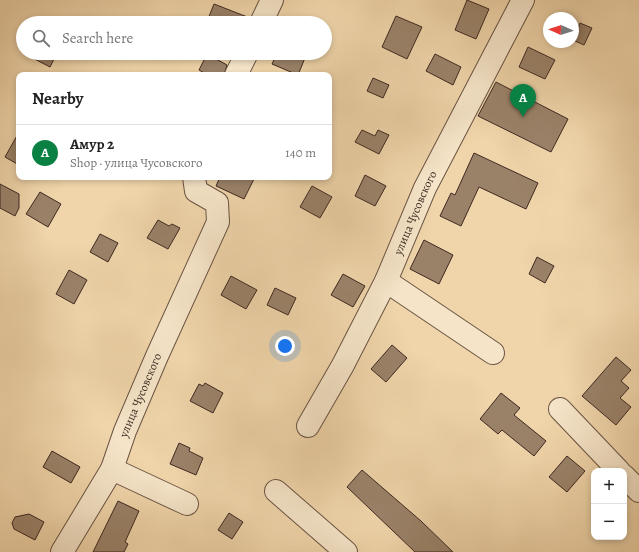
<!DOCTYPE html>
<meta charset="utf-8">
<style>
body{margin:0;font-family:Alegreya,serif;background:#f6f6f6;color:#222}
.controls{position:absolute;right:12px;bottom:12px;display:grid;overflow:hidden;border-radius:8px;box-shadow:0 2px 6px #0003}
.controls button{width:36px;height:36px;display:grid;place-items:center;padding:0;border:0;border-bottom:1px solid #e0e0e0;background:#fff;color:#222;font:20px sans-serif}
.compass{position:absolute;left:543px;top:12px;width:36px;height:36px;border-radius:50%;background:#fff;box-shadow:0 2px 6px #0003;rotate:273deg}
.you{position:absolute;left:285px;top:346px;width:14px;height:14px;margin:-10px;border:3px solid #fff;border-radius:50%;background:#1a73e8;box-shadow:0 0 0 6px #1a73e833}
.badge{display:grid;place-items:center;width:26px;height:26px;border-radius:50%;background:#0b8043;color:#fff;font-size:13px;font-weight:700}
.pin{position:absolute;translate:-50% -33px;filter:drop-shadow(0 1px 2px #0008)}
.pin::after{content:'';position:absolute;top:21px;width:14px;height:12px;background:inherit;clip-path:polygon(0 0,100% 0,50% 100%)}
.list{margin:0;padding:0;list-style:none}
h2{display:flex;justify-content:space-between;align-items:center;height:52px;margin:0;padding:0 16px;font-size:17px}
h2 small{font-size:13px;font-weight:400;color:#767676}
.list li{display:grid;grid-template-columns:26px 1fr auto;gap:12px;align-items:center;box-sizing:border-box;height:56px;padding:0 16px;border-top:1px solid #e0e0e0}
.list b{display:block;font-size:15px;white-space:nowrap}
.list p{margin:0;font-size:13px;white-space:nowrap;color:#767676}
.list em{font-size:13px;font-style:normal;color:#767676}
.icon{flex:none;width:22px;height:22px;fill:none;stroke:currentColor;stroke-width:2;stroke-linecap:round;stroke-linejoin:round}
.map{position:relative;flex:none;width:639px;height:552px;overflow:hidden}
.search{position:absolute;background:#fff;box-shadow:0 2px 6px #0003;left:16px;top:16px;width:316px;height:44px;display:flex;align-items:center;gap:10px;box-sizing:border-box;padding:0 14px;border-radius:22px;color:#767676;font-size:15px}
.panel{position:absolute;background:#fff;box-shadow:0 2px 6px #0003;left:16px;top:72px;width:316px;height:108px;border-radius:8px}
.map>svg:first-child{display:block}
.building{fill:#9a8269;stroke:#3d2922}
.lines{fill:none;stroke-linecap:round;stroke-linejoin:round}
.minor-casing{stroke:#6a5444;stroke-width:24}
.minor{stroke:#f5e4c8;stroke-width:22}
.labels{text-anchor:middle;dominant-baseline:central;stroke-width:3.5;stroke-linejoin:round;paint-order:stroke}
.street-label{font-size:12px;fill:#3d2922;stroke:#f5e4c8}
</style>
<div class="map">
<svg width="639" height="552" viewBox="0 0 639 552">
<rect width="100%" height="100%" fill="#f0d5aa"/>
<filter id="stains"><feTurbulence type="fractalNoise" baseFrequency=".005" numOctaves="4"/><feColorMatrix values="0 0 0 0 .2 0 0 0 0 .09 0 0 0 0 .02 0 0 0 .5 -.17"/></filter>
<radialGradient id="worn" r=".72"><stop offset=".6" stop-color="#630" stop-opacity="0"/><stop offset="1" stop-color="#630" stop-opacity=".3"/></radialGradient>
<!-- building -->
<path class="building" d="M467,0L489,9L476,39L455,30Z
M214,4L250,18L249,23H218L208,19Z
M396,16L422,27L407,59L382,47Z
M580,23L592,28L584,45L573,40Z
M528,47L555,60L545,79L519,67Z
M23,53H57L50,67Z
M277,53H307L298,75L272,64Z
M207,54L227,65L224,75H208L199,70Z
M435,54L461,67L453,85L426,71Z
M373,78L389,85L383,98L367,91Z
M496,82L568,119L551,152L478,116Z
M362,130L375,136L378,130L389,135L379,154L355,142Z
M19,132V165L5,157Z
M474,153L538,183L526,209L479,187L461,226L440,216L451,193L455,195Z
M365,175L386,186L375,206L355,196Z
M220,177H255L244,199L216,186Z
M0,184L19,194V208L15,216L0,208Z
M312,186L332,197L320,218L300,207Z
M40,192L61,204L48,227L26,214Z
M158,220L169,226L172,224L180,228L168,249L147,238Z
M100,234L118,243L108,262L90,252Z
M424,240L453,255L439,284L410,269Z
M537,257L554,266L545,283L529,274Z
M69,270L87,280L74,304L56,294Z
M343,274L365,286L353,307L331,295Z
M231,276L257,290L246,309L221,295Z
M275,288L296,298L288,315L267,305Z
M392,345L407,358L386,382L371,369Z
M616,357L631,370L621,381L629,388L620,398L631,407L616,425L582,396Z
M205,383L223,393L213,413L190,401L199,384L203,386Z
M501,393L520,408L514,415L546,441L534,456L502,430L498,434L480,419Z
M179,443L190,448L189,451L203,458L196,475L170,464Z
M52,451L80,467L71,483L43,467Z
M567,456L585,471L567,492L549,477Z
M362,470L421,521L453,552H415L347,487Z
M118,501L139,511L125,542L128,544L124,552H93Z
M229,513L243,522L232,539L218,530Z
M29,514L44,522L35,540L14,529L12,523L15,517Z"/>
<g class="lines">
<defs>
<g id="minor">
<path d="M261,23L272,0"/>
<path d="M236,75L247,53"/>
<path d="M386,281L493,353"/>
<path d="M560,409L619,471"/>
<path id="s1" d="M308,426L343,365L386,281L425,188L523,0"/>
<path d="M112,469L187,504"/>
<path d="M624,476L639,491"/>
<path d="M276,491L346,552"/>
<path id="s2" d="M62,552L112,469L125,431L157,356L218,222L217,203L196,191L194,177"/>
</g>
</defs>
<!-- minor casing -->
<use href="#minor" class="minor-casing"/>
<!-- minor -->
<use href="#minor" class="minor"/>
</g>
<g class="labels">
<!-- street labels -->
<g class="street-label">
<text stroke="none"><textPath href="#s1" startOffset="239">улица Чусовского</textPath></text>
<text stroke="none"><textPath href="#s2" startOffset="176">улица Чусовского</textPath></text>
</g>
</g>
<rect width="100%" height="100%" filter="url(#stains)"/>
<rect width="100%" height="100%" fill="url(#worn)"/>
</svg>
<div class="controls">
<button>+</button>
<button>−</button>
</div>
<svg class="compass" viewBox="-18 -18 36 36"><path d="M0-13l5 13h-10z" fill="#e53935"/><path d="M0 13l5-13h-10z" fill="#767676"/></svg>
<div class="you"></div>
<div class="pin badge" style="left:523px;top:117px">A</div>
<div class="search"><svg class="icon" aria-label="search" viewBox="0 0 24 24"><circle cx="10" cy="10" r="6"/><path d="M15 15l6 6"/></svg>Search here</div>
<section class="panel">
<h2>Nearby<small></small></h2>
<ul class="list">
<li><span class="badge">A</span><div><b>Амур 2</b><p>Shop · улица Чусовского</p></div><em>140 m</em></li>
</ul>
</section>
</div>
